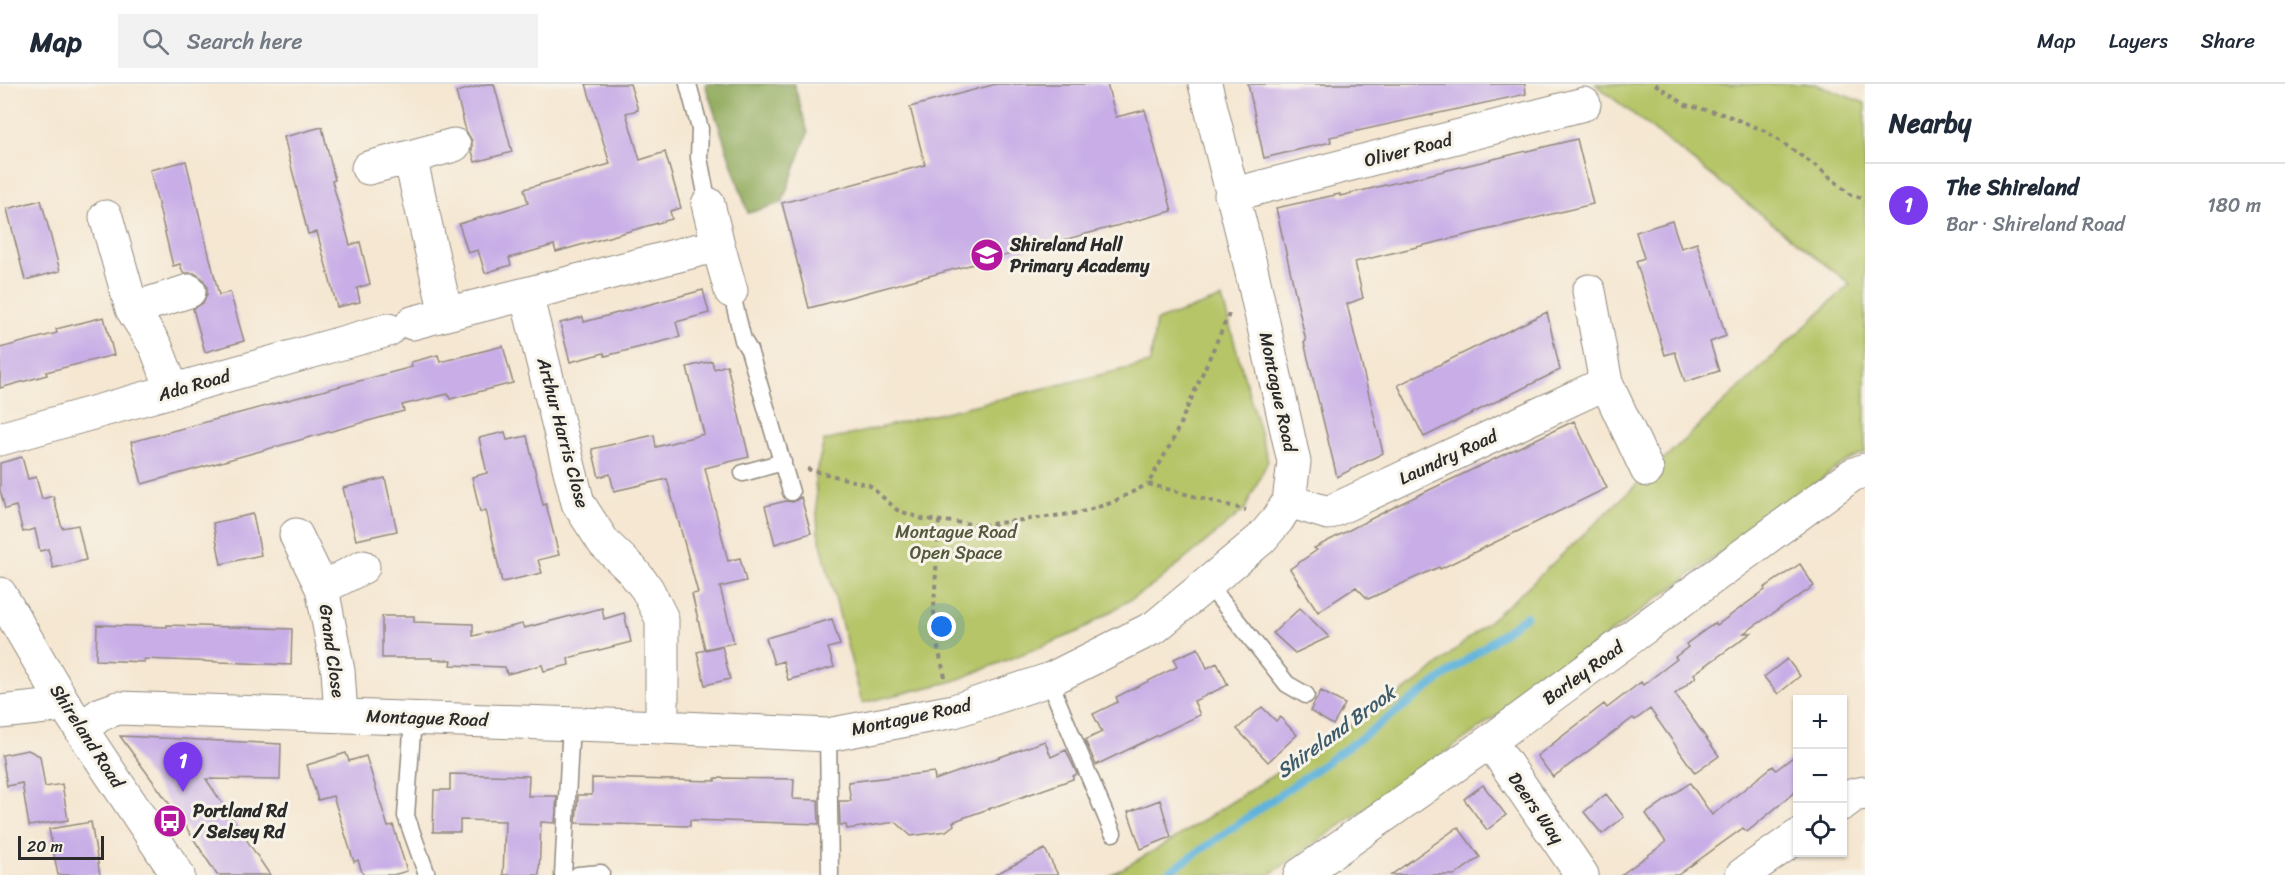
<!DOCTYPE html>
<meta charset="utf-8">
<style>
body{margin:0;font-family:Sriracha,sans-serif;background:#f2f2f3;color:#1f2937}
.controls{position:absolute;right:18px;bottom:18px;display:grid;overflow:hidden;border-radius:0px;box-shadow:0 2px 4px #0004}
.controls button{width:54px;height:54px;display:grid;place-items:center;padding:0;border:0;border-bottom:2px solid #e0e1e3;background:#fff;color:#1f2937;font:30px sans-serif}
.scale{position:absolute;left:18px;bottom:15px;width:86px;box-sizing:border-box;padding-left:6px;border:3px solid #2b2b2b;border-top:0;font-size:16px;line-height:21px;white-space:nowrap;color:#2b2b2b;-webkit-text-stroke:4px #f7f3e8;paint-order:stroke}
.you{position:absolute;left:942px;top:543px;width:21px;height:21px;margin:-15px;border:4px solid #fff;border-radius:50%;background:#1a73e8;box-shadow:0 0 0 9px #1a73e833}
.badge{display:grid;place-items:center;width:39px;height:39px;border-radius:50%;background:#7c3aed;color:#fff;font-size:20px;font-weight:700}
.pin{position:absolute;translate:-50% -50px;filter:drop-shadow(0 2px 3px #0008)}
.pin::after{content:'';position:absolute;top:32px;width:21px;height:18px;background:inherit;clip-path:polygon(0 0,100% 0,50% 100%)}
.list{margin:0;padding:0;list-style:none}
h2{display:flex;justify-content:space-between;align-items:center;height:78px;margin:0;padding:0 24px;font-size:26px}
h2 small{font-size:20px;font-weight:400;color:#747a83}
.list li{display:grid;grid-template-columns:39px 1fr auto;gap:18px;align-items:center;box-sizing:border-box;height:84px;padding:0 24px;border-top:2px solid #e0e1e3}
.list b{display:block;font-size:22px;white-space:nowrap}
.list p{margin:0;font-size:20px;white-space:nowrap;color:#747a83}
.list em{font-size:20px;font-style:normal;color:#747a83}
.icon{flex:none;width:33px;height:33px;fill:none;stroke:currentColor;stroke-width:2;stroke-linecap:round;stroke-linejoin:round}
.map{position:relative;flex:none;width:1865px;height:791px;overflow:hidden}
header{display:flex;align-items:center;gap:36px;box-sizing:border-box;height:84px;padding:0 30px;background:#fff;border-bottom:2px solid #e0e1e3}
header strong{font-size:28px}
nav{display:flex;gap:33px;margin-inline-start:auto;font-size:21px}
.search{width:420px;height:54px;background:#f2f2f3;display:flex;align-items:center;gap:15px;box-sizing:border-box;padding:0 21px;border-radius:0px;color:#747a83;font-size:22px}
main{display:flex}
aside{flex:1;background:#fff}
.map>svg:first-child{display:block}
.green{fill:#b5c567;stroke:#707849;stroke-width:1.5}
.forest{fill:#90aa5c;stroke:#5e6a44;stroke-width:1.5}
.lines{fill:none;stroke-linecap:round;stroke-linejoin:round}
.stream{stroke:#5fb3db;stroke-width:8}
.building{fill:#c8ade7}
.service-casing{stroke:#90897e;stroke-width:19}
.minor-casing{stroke:#90897e;stroke-width:35}
.secondary-casing{stroke:#90897e;stroke-width:35}
.path{stroke:#90897e;stroke-width:4;stroke-dasharray:4.5 4.5;stroke-linecap:butt}
.service{stroke:#fff;stroke-width:16}
.minor{stroke:#fff;stroke-width:33}
.secondary{stroke:#fff;stroke-width:33}
.labels{text-anchor:middle;dominant-baseline:central;stroke-width:6;stroke-linejoin:round;paint-order:stroke}
.street-label{font-size:18px;fill:#2b2b2b;stroke:#f7f3e8}
.poi-label{font-size:18px;font-weight:bold;fill:#2b2b2b;stroke:#f7f3e8;text-anchor:start}
.park-label{font-size:18px;fill:#54593d;stroke:#f7f3e8}
.water-label{font-size:20px;font-style:italic;fill:#3d5b69;stroke:#f7f3e8}
</style>
<header>
<strong>Map</strong>
<div class="search"><svg class="icon" aria-label="search" viewBox="0 0 24 24"><circle cx="10" cy="10" r="6"/><path d="M15 15l6 6"/></svg>Search here</div>
<nav><a>Map</a><a>Layers</a><a>Share</a></nav>
</header>
<main>
<div class="map">
<svg width="1865" height="791" viewBox="0 0 1865 791">
<rect width="100%" height="100%" fill="#f7f3e8"/>
<filter id="ink" filterUnits="userSpaceOnUse"><feTurbulence type="fractalNoise" baseFrequency=".0167" numOctaves="2"/><feDisplacementMap in="SourceGraphic" scale="12" xChannelSelector="R" yChannelSelector="G"/><feConvolveMatrix kernelMatrix="1 2 1 2 8 2 1 2 1" color-interpolation-filters="sRGB"/></filter>
<filter id="wash" filterUnits="userSpaceOnUse"><feTurbulence type="fractalNoise" baseFrequency=".008" numOctaves="4" result="noise"/><feDisplacementMap in="SourceGraphic" scale="24" xChannelSelector="R" yChannelSelector="G"/><feGaussianBlur stdDeviation="1.35" result="paint"/><feColorMatrix in="noise" values="0 0 0 0 0 0 0 0 0 0 0 0 0 0 0 0 0 1.4 0 .05"/><feComposite in="paint" operator="in"/></filter>
<g filter="url(#wash)">
<rect width="100%" height="100%" fill="#f5e7d2"/>
<!-- green -->
<path class="green" d="M1595,0H1815L1865,19V369L1845,378L1473,649L1269,791H1111L1174,755L1418,598L1519,511L1850,200Z
M1222,214L1268,377L1245,425L1154,501L1078,548L954,597L862,619L818,448L815,393L824,357L1150,279L1156,237Z"/>
<!-- forest -->
<path class="forest" d="M705,0H794L808,49L782,119L748,129Z"/>
<g class="lines">
<!-- stream -->
<path class="stream" d="M1165,791L1361,654L1526,532"/>
</g>
<g id="blocks">
<!-- building -->
<path class="building" d="M487,0H494L512,68L475,78L472,67V57L466,47L456,8Z
M586,0H630L638,26L626,29L640,76L665,68L681,124L670,127L672,135L556,168L554,161L509,174L511,181L485,189L478,166L468,169L459,140L528,119L524,105L610,80Z
M996,0H1107L1116,33L1145,26L1172,127L809,224L782,119L925,81L910,23Z
M1248,0H1525L1526,10L1330,53L1331,58L1264,74Z
M322,43L335,96L332,97L350,161L360,158L370,200L357,204L360,218L337,223L317,148L308,150L284,53Z
M1577,55L1593,120L1355,178L1363,214L1347,220L1383,369L1337,393L1304,258L1306,257L1276,124L1340,110V112Z
M186,77L219,211L230,208L244,257L205,268L193,225L203,219L207,210V202L202,194L194,189H183L180,180L173,182L150,86Z
M41,116L60,187L25,196L7,125Z
M1672,137L1681,164L1697,159L1726,252L1710,258L1719,287L1685,298L1675,268L1665,271L1636,177L1644,174L1636,148Z
M703,206L709,229L676,238L680,253L605,272L604,269L570,278L560,239L583,233L584,238Z
M1547,228L1560,286L1424,353L1398,301Z
M104,233L114,271L46,288L47,291L0,304V264L57,249L56,245Z
M503,262L513,299L450,315L448,310L402,321L404,327L142,400L131,358L412,283L411,278L438,271L440,278Z
M712,277L714,285L727,281L749,373L705,384L728,477L740,474L746,497L720,503L734,559L705,565L692,510L698,509L667,395L614,407L610,390L599,393L592,365L654,351L656,363L704,350L687,283Z
M1574,337L1607,404L1440,485L1439,483L1368,515L1356,503L1318,528L1290,485L1317,466L1314,464L1402,419Z
M505,348L507,356L527,352L543,421L546,420L559,471L538,476L542,489L502,498L486,426L480,428L472,393L487,389L479,354Z
M22,373L28,395L36,393L42,415L53,412L62,444L78,441L86,476L53,484L48,465L40,467L35,445L23,448L16,422L5,425L0,406V379Z
M385,394L397,447L356,456L343,404Z
M801,413L811,449L775,460L765,422L786,417L793,418Z
M253,430L261,471L221,480L213,439Z
M1800,480L1814,502L1744,549H1751L1694,590L1696,593L1675,610L1719,672L1695,689L1650,625L1635,636L1633,634L1553,693L1537,672L1604,620L1607,624L1641,598L1643,601L1677,575L1675,573L1688,563L1686,560L1715,539L1717,541L1765,506L1764,504Z
M602,524L604,535L624,529L631,558L568,574L569,581L544,587L542,581L507,590L505,583L451,581L452,576H432V574H382V532H414V538L473,540V552L522,540L524,544Z
M1300,524L1329,553L1295,569L1273,549Z
M832,535L840,561L828,564L834,583L788,596L783,577L774,580L766,554Z
M97,541L167,543V541L292,545L291,581L144,575V578L96,576Z
M722,562L730,595L705,601L697,568Z
M1198,564L1207,584L1217,579L1228,601L1194,617L1200,631L1096,681L1085,656L1102,648L1093,630L1118,618L1116,613L1177,583L1174,575Z
M1787,575L1800,592L1778,610L1764,593Z
M1321,607L1345,620L1333,641L1310,627Z
M1262,623L1276,637L1280,633L1297,651L1268,678L1237,645Z
M120,652L281,660L280,696L206,695L270,791H217L184,740Z
M1045,657L1051,673L1066,666L1077,690L1073,692V695L960,735L953,738L954,741L946,747L911,752L896,738L847,745L846,741H840L839,717H851L848,698L934,688L935,696Z
M28,666L40,672L45,703L62,700L68,736L29,742L22,699L7,702L2,671Z
M346,669L349,677L366,672L388,743L393,741L407,787L393,791H363L358,776L354,778L333,712L318,716L307,681Z
M1797,670V706L1747,748L1743,744L1678,791H1621L1666,758L1646,730L1690,699L1712,731L1773,682L1776,686Z
M450,690L529,692L528,712H557L555,739L541,738L539,791H503L505,737L460,736V748H433L434,706H450Z
M592,694L715,697V694L794,695L793,715L818,716L819,740L690,736V742L576,739L578,711H592Z
M1483,701L1506,731L1487,746L1464,715Z
M1606,710L1624,733L1602,750L1584,728Z
M1160,716L1171,753L1141,765L1128,728Z
M91,738L100,791H58L49,745Z
M1458,743L1480,773L1455,791H1391Z
M1045,765L1058,791H994Z"/>
</g>
</g>
<g filter="url(#ink)">
<use href="#blocks" fill-opacity="0" stroke="#90897e" stroke-width="1.5"/>
<g class="lines">
<defs>
<path id="service" d="M688,0L700,45L699,74L708,120
M731,207L743,256L749,266L791,408
M743,389L783,378
M1208,500L1287,600L1306,611
M1051,595L1057,616L1113,749
M413,634L406,732L427,791
M828,651L830,791
M563,791L571,639
M578,791L601,789"/>
<path id="minor" d="M454,61L410,73L446,230L526,210L578,419L604,459L632,486L647,505L662,535V643
M368,84L410,73
M1231,111L1584,20
M708,120L718,161
M106,133L132,225L156,263L173,307
M1589,207L1606,299
M526,210L718,161L731,207
M132,225L189,207
M412,239L446,230
M0,355L388,246
M1289,417L1328,429L1606,299L1647,386
M296,451L322,504L338,587L341,631
M322,504L363,483
M0,628L65,621
M81,645L101,630L118,624L662,643L828,651L954,627L1051,595L1155,543L1261,455L1278,435L1289,417L1294,378L1250,180L1205,0
M1490,657L1582,791
M1842,720L1854,711L1865,709
M1300,791L1490,657L1852,391L1865,386
M1742,791L1798,752"/>
<path id="secondary" d="M0,510L65,621L178,791"/>
</defs>
<!-- service casing -->
<use href="#service" class="service-casing"/>
<!-- minor casing -->
<use href="#minor" class="minor-casing"/>
<!-- secondary casing -->
<use href="#secondary" class="secondary-casing"/>
<!-- path -->
<path class="path" d="M1655,0L1686,21L1726,31L1765,47L1819,84L1851,111L1865,115
M1229,230L1172,358L1148,400L1246,426
M807,385L869,401L897,426L923,435L983,441L1078,429L1111,419L1148,400
M939,437L934,522V548L946,597"/>
<!-- service -->
<use href="#service" class="service"/>
<!-- minor -->
<use href="#minor" class="minor"/>
<!-- secondary -->
<use href="#secondary" class="secondary"/>
</g>
</g>
<!-- icons -->
<defs>
<symbol id="school-disc" viewBox="-11 -11 22 22"><circle r="9.5" fill="#b5179e" stroke="#f7f3e8"/><path d="M0-5L7-2L0 1L-7-2ZM-4 1L0 2.5L4 1V4Q0 6-4 4Z" fill="#fff"/></symbol>
<symbol id="bus-disc" viewBox="-11 -11 22 22"><circle r="9.5" fill="#b5179e" stroke="#f7f3e8"/><path d="M-5-6H5V4H4V6H2V4H-2V6H-4V4H-5ZM-3.5-4V0h7V-4ZM-3.5 1.2v1.5H-2V1.2ZM2 1.2v1.5H3.5V1.2Z" fill="#fff"/></symbol>
</defs>
<g fill-rule="evenodd">
<use href="#school-disc" x="968" y="152" width="38" height="38"/>
<use href="#bus-disc" x="151" y="718" width="38" height="38"/>
</g>
<g class="labels">
<!-- street labels -->
<g class="street-label">
<text transform="translate(1408 66) rotate(-14)">Oliver Road</text>
<text transform="translate(194 301) rotate(-16)">Ada Road</text>
<text transform="translate(1278 308) rotate(78)">Montague Road</text>
<text transform="translate(563 349) rotate(75)">Arthur Harris Close</text>
<text transform="translate(1448 373) rotate(-25)">Laundry Road</text>
<text transform="translate(332 567) rotate(82)">Grand Close</text>
<text transform="translate(1583 589) rotate(-36)">Barley Road</text>
<text transform="translate(911 633) rotate(-12)">Montague Road</text>
<text transform="translate(427 634) rotate(2)">Montague Road</text>
<text transform="translate(87 652) rotate(57)">Shireland Road</text>
<text transform="translate(1536 724) rotate(55)">Deers Way</text>
</g>
<!-- poi labels -->
<g class="poi-label">
<text x="1010" y="161">Shireland Hall<tspan x="1010" dy="21">Primary Academy</tspan></text>
<text x="193" y="727">Portland Rd<tspan x="193" dy="21">/ Selsey Rd</tspan></text>
</g>
<!-- park labels -->
<g class="park-label">
<text x="956" y="448">Montague Road<tspan x="956" dy="21">Open Space</tspan></text>
</g>
<!-- water labels -->
<g class="water-label">
<text transform="translate(1336 648) rotate(-36)">Shireland Brook</text>
</g>
</g>
</svg>
<div class="controls">
<button>+</button>
<button>−</button>
<button><svg class="icon" aria-label="locate" viewBox="0 0 24 24"><circle cx="12" cy="12" r="6"/><path d="M12 2v4M12 18v4M2 12h4M18 12h4"/></svg></button>
</div>
<div class="scale">20 m</div>
<div class="you"></div>
<div class="pin badge" style="left:183px;top:708px">1</div>
</div>
<aside>
<h2>Nearby<small></small></h2>
<ul class="list">
<li><span class="badge">1</span><div><b>The Shireland</b><p>Bar · Shireland Road</p></div><em>180 m</em></li>
</ul>
</aside>
</main>
